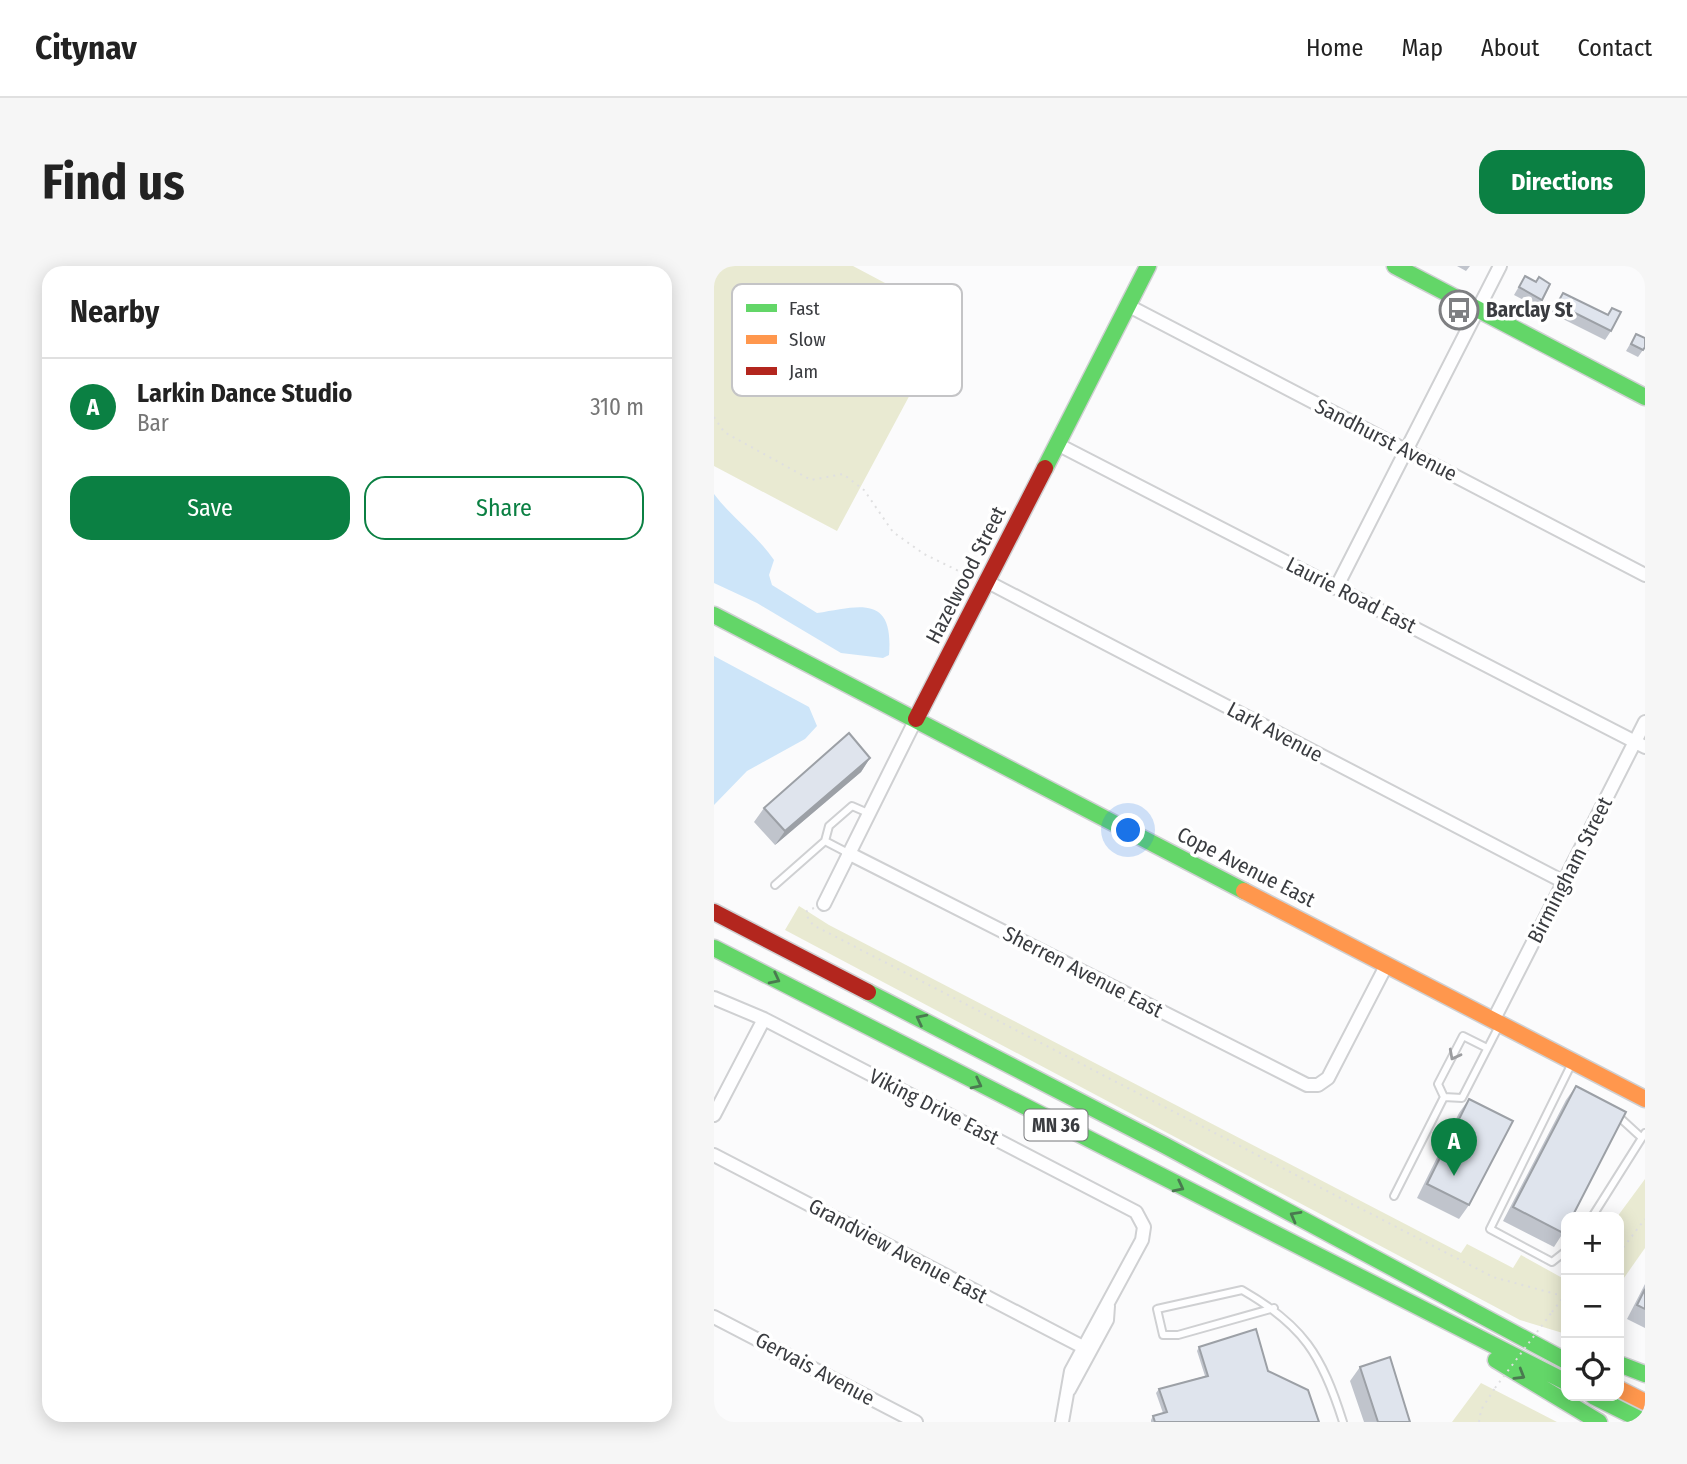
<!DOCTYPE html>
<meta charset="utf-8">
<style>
body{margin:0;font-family:"Fira Sans Condensed",sans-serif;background:#f6f6f6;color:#222}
.controls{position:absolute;right:21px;bottom:21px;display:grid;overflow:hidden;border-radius:14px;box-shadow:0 4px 18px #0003}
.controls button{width:63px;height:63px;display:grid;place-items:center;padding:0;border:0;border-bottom:2px solid #e0e0e0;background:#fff;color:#222;font:35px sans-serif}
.you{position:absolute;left:415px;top:565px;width:24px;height:24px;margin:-18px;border:5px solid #fff;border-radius:50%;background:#1a73e8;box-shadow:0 0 0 10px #1a73e833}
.badge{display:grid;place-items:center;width:46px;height:46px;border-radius:50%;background:#0b8043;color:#fff;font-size:23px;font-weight:700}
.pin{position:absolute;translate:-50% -58px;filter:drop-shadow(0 2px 4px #0008)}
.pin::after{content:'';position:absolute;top:37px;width:24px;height:21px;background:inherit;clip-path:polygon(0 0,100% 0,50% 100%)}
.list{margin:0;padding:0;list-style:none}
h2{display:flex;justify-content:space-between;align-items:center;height:91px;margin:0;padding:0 28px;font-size:30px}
h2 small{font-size:23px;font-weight:400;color:#767676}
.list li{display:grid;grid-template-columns:46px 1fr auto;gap:21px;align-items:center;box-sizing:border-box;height:98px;padding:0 28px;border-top:2px solid #e0e0e0}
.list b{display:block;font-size:26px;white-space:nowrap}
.list p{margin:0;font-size:23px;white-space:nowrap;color:#767676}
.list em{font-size:23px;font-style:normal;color:#767676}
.actions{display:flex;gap:14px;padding:21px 28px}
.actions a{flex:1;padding:16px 0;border:2px solid #0b8043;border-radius:21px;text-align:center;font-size:24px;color:#0b8043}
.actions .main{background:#0b8043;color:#fff}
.icon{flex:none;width:38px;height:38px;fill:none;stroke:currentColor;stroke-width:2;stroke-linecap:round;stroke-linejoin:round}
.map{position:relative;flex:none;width:931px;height:1156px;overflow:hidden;border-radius:21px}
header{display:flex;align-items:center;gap:42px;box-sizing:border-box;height:98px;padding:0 35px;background:#fff;border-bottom:2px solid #e0e0e0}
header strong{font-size:33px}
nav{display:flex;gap:38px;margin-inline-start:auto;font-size:24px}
.intro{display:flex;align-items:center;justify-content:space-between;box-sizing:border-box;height:168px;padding:0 42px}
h1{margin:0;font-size:49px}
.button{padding:18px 32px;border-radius:21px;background:#0b8043;color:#fff;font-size:24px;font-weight:700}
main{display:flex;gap:42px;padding:0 42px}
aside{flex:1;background:#fff;border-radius:21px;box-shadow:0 4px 18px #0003}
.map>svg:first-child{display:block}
.green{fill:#e9ead2}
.water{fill:#cde5f9}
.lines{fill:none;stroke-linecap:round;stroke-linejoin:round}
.lane-casing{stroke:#cfd0d2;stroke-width:10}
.street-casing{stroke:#cfd0d2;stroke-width:16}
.fast-casing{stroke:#cfd0d2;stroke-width:19}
.slow-casing{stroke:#cfd0d2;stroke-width:19}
.jam-casing{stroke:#cfd0d2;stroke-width:19}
.path{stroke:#dfdfe0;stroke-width:2;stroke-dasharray:2 5;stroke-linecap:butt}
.lane{stroke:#fefeff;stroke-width:6}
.street{stroke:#fefeff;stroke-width:12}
.fast{stroke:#63d668;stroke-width:16}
.slow{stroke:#ff974d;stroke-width:16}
.jam{stroke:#b3261e;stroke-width:16}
.path-bridge{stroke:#dfdfe0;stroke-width:2;stroke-dasharray:2 5;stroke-linecap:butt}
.wall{fill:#c0c4cc}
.shaded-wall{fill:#9ca0a6}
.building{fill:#dfe4ed;stroke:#9ca0a6;stroke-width:2}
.oneway{stroke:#4a7a50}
.oneway2{stroke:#9c9da0}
.labels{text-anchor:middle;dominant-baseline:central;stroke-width:7;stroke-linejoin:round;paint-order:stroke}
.shield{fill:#fff;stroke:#757679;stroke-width:2}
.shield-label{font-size:19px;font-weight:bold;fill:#3a3c40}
.poi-label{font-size:21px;font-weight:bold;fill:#3a3c40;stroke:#fff;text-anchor:start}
.street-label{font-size:21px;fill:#3a3c40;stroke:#fff}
.key{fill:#fff;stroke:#c4c4c6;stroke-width:2}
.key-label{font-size:19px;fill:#3a3c40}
</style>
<header>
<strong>Citynav</strong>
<nav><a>Home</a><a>Map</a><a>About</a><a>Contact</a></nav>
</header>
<div class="intro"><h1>Find us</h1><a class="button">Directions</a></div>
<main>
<aside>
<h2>Nearby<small></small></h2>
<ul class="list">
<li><span class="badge">A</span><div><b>Larkin Dance Studio</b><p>Bar</p></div><em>310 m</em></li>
</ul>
<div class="actions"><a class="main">Save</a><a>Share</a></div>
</aside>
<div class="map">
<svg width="931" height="1156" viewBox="0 0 931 1156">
<rect width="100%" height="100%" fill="#fbfbfc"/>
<!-- green -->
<path class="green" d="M0,0H139L237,52L123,265L0,200Z
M85,640L115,659L747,987L753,978L799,1002L807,989L852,1014V1068L806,1054L71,664Z
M931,913V982L905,1019L903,951Z
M767,1117L843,1156H738Z"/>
<!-- water -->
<path class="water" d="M0,228C18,252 43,269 60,294L55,309L58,319L103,347C146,340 180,328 175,389L169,392L127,387L43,337L0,317Z
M0,390L95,441L103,460L91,473L33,505L0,539Z"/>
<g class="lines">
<defs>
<path id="lane" d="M111,575L134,587
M61,619L111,575L115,560L138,540L154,547
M730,831L748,832L786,758
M730,831L724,818L749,770L773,782
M904,850L928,872
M680,930L730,831
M878,951L931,867
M852,985L838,996L776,963L858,797
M560,1042L464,1069H449L443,1043L528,1024C589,1059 608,1089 629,1156"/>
<path id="street" d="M413,39L931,309
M343,178L931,481
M272,315L850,616
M622,322L786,0
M134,587L593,819H604L614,812L673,698
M110,638L202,453
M0,732L50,753L422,946L430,961L428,974L357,1105L348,1156
M780,753L931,456
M0,849L50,753
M0,889L369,1081
M0,1051L202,1156
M355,1124L393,1054L394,1040"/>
<path id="fast" d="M681,0L931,131
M331,202L434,0
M0,349L530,625
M0,682L852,1116
M154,726L450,879L852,1095
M782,1094L885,1156
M905,1098L931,1108
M879,1130L931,1156"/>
<path id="slow" d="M530,625L931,833
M905,1123L931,1136"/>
<path id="jam" d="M202,453L331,202
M0,646L154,726"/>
</defs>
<!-- lane casing -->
<use href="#lane" class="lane-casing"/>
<!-- street casing -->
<use href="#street" class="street-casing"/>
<!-- fast casing -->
<use href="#fast" class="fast-casing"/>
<!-- slow casing -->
<use href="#slow" class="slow-casing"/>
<!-- jam casing -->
<use href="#jam" class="jam-casing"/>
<!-- path -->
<path class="path" d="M0,151L10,166L97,214L129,208L150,224L179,266L210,288L259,312
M100,642L93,645L92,649L99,659L779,1011L849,1030
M905,987L931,953
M838,1046L852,1028
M765,1156L767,1144L781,1122"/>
<!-- lane -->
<use href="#lane" class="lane"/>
<!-- street -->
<use href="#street" class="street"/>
<!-- fast -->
<use href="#fast" class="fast"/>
<!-- slow -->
<use href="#slow" class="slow"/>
<!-- jam -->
<use href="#jam" class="jam"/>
<!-- path-bridge -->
<path class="path-bridge" d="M781,1122L838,1046"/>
</g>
<!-- wall -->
<path class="wall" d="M743,0H756L752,5Z
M811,10L822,16L825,11L828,34L823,41L800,29Z
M849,27L893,49L898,42L897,65L891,74L837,47Z
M922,68L929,84L924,91L912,85Z
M156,492L147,506L61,579L40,556L50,542Z
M862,820L849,967L840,981L789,955L852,834Z
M755,833V939L745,953L703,932L745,847Z
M931,1018V1062L913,1053Z
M485,1081L554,1105L605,1156H437V1154L439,1150L449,1147L442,1127L445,1123L491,1110L483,1085Z
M646,1101L696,1156H650L636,1115Z"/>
<!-- shaded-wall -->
<path class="shaded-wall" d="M156,492L147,506L61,579L71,565Z"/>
<!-- building -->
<path class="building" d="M811,10L822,16L825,11L836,18L828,34L805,21Z
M849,27L894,49L898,42L907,46L897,65L843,38Z
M922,68L931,72V81L929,84L917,78Z
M135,467L156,492L71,565L50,542Z
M862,820L912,846L858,951H852V962L849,967L799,941Z
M755,833L799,855L755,939L713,918Z
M931,1023V1043L923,1039Z
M542,1063L554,1105L594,1124L605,1156H441L439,1150L453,1146L445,1123L494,1110L485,1081Z
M676,1091L696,1156H664L646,1101Z"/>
<!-- one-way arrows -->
<defs><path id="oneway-chevron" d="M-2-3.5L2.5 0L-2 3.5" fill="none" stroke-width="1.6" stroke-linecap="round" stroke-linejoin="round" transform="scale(1.75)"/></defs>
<g class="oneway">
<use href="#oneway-chevron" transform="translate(61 713) rotate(27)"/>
<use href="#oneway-chevron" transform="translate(207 753) rotate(-153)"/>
<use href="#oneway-chevron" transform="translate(263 818) rotate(27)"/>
<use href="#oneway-chevron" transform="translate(465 921) rotate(27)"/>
<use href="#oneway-chevron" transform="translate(581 950) rotate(-151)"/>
<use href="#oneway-chevron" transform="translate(806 1109) rotate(31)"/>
</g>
<use class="oneway2" href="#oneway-chevron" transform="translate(740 789) rotate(118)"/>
<!-- icons -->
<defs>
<symbol id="bus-ring" viewBox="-11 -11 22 22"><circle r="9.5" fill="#fff" stroke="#7e7f82" stroke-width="1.5"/><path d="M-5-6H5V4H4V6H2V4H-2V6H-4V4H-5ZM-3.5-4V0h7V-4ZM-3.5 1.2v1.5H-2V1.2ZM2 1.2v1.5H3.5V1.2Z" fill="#7e7f82"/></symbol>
</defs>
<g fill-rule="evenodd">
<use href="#bus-ring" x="723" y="22" width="44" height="44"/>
</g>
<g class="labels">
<!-- shield labels -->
<rect class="shield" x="310.5" y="843.5" width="63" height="31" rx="5"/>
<g class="shield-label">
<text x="342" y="859">MN 36</text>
</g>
<!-- poi labels -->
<g class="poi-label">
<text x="772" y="44">Barclay St</text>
</g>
<!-- street labels -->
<g class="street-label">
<text transform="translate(672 174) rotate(27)">Sandhurst Avenue</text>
<text transform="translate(252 309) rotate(-63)">Hazelwood Street</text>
<text transform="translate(637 329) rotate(27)">Laurie Road East</text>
<text transform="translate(561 466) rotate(28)">Lark Avenue</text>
<text transform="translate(532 601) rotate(27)">Cope Avenue East</text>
<text transform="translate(856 604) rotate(-63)">Birmingham Street</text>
<text transform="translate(369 706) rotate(27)">Sherren Avenue East</text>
<text transform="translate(220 841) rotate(27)">Viking Drive East</text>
<text transform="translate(184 985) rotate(28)">Grandview Avenue East</text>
<text transform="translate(101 1103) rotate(28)">Gervais Avenue</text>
</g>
</g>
<!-- legend -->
<rect x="18" y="18" width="230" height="112" rx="10" class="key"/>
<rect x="32" y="38" width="31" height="8" fill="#63d668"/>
<rect x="32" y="69" width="31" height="9" fill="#ff974d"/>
<rect x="32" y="101" width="31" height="8" fill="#b3261e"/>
<g class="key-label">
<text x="75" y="49">Fast</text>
<text x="75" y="80">Slow</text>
<text x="75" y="112">Jam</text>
</g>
</svg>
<div class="controls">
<button>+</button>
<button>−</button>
<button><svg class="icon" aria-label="locate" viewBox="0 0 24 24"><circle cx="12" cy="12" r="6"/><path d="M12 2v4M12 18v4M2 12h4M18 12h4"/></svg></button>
</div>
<div class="you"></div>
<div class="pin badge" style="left:740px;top:910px">A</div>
</div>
</main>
